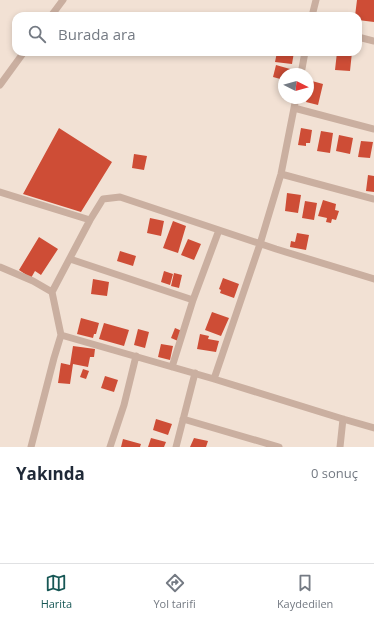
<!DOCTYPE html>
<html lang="tr">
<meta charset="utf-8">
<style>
body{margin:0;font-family:"Open Sans",sans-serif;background:#f6f6f7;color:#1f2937}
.compass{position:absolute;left:278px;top:68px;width:36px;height:36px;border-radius:50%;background:#fff;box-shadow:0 2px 6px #0003;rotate:96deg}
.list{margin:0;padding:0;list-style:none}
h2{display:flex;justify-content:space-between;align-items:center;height:52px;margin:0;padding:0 16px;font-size:17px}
h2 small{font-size:13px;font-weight:400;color:#747a83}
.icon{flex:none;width:22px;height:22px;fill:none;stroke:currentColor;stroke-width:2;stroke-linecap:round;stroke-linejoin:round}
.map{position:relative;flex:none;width:374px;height:447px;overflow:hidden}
.search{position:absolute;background:#fff;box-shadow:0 2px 6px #0003;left:12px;right:12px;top:12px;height:44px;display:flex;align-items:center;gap:10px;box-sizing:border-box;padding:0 14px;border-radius:12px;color:#747a83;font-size:15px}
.sheet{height:116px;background:#fff}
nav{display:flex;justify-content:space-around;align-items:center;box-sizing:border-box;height:56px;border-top:1px solid #e0e1e3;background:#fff;font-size:11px;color:#747a83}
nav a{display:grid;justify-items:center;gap:2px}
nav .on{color:#175755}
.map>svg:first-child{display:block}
.building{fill:#ce4d36}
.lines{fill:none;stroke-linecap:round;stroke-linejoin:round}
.minor{stroke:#caafa0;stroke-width:7}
</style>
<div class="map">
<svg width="374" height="447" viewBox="0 0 374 447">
<rect width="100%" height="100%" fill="#f2e1d4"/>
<!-- building -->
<path class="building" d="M357,0H374V22L358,20V16H355Z
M277,52H294L292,64L275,62Z
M337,52H352L350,71L335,70Z
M276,65L290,69L289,74H284V80L273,77Z
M312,81L323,84L318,105L306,102Z
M59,128L112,162L81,212L23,194Z
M301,128L312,130L310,143H306V146L298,145Z
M321,131L333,133L330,153L317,151Z
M339,135L353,138L350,154L336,151Z
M361,141L373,142L370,158L358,157Z
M134,154L147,156L144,170L132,168Z
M368,175L374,176V192L366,191Z
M287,193L301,195L298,213L285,211Z
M323,200L336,204L335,210L339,211L336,220L332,219L331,223L326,222L327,218L318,216Z
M305,201L317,203L314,220L302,218Z
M150,218L164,221L161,236L147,233Z
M173,221L186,226L178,253L163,248Z
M297,233L309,235L306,250L290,247L291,241L295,242Z
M39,237L58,249L41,275L35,271L31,278L19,270Z
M188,239L201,244L194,260L181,255Z
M120,251L136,256L133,266L117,261Z
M164,271L173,274L170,285L161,282Z
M174,273L182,275L179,288L171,286Z
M223,278L239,284L234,298L220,293L221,290L219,289Z
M93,279L109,282L107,296L91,294Z
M212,312L229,318L221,336L205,330Z
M81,318L99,323L96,334H94L93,338L77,334Z
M104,323L129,330L124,346L99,339Z
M175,328L182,331L178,341L171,338Z
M138,329L149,332L145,348L134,345Z
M200,334L209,336L208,339L219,341L216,352L197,349Z
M161,344L173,346L170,360L158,357Z
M73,346L95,349L94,357H90L88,367L73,364L70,384L58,383L61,363L70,365Z
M83,369L89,371L86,379L80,377Z
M105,376L118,380L114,392L101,388Z
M156,419L172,424L168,435L153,430Z
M151,438L166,442L164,447H148Z
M194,438L208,441L206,447H190Z
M123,439L141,444L140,447H121Z"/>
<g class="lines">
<!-- minor -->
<path class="minor" d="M51,16L63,0
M312,16L316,0
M358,37L374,41
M301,74L305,52
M0,85L24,52
M294,108L374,129
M281,174L374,199
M0,192L90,220
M70,259L193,300
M0,267L33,281L52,292
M61,335L214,379L343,419L374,428
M172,367L193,300L219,230
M214,379L260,244L281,174L296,98
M183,419L279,447
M31,447L54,358L61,335L52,292L90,220L103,199L120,197L276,249L374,279
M110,447L124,405L136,356
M176,447L195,373
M340,447L343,419"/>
</g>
</svg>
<svg class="compass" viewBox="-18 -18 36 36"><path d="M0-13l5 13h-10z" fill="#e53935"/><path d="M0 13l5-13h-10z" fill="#747a83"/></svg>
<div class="search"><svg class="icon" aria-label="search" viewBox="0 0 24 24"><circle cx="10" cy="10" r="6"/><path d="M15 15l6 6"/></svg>Burada ara</div>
</div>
<section class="sheet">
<h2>Yakında<small>0 sonuç</small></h2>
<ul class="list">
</ul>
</section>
<nav>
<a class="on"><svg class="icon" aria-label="map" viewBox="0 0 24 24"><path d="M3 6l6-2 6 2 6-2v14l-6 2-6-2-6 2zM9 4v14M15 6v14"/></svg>Harita</a>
<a><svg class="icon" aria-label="directions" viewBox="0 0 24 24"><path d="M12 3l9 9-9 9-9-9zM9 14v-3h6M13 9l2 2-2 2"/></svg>Yol tarifi</a>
<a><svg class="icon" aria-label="saved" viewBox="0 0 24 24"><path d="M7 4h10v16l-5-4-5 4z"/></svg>Kaydedilen</a>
</nav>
